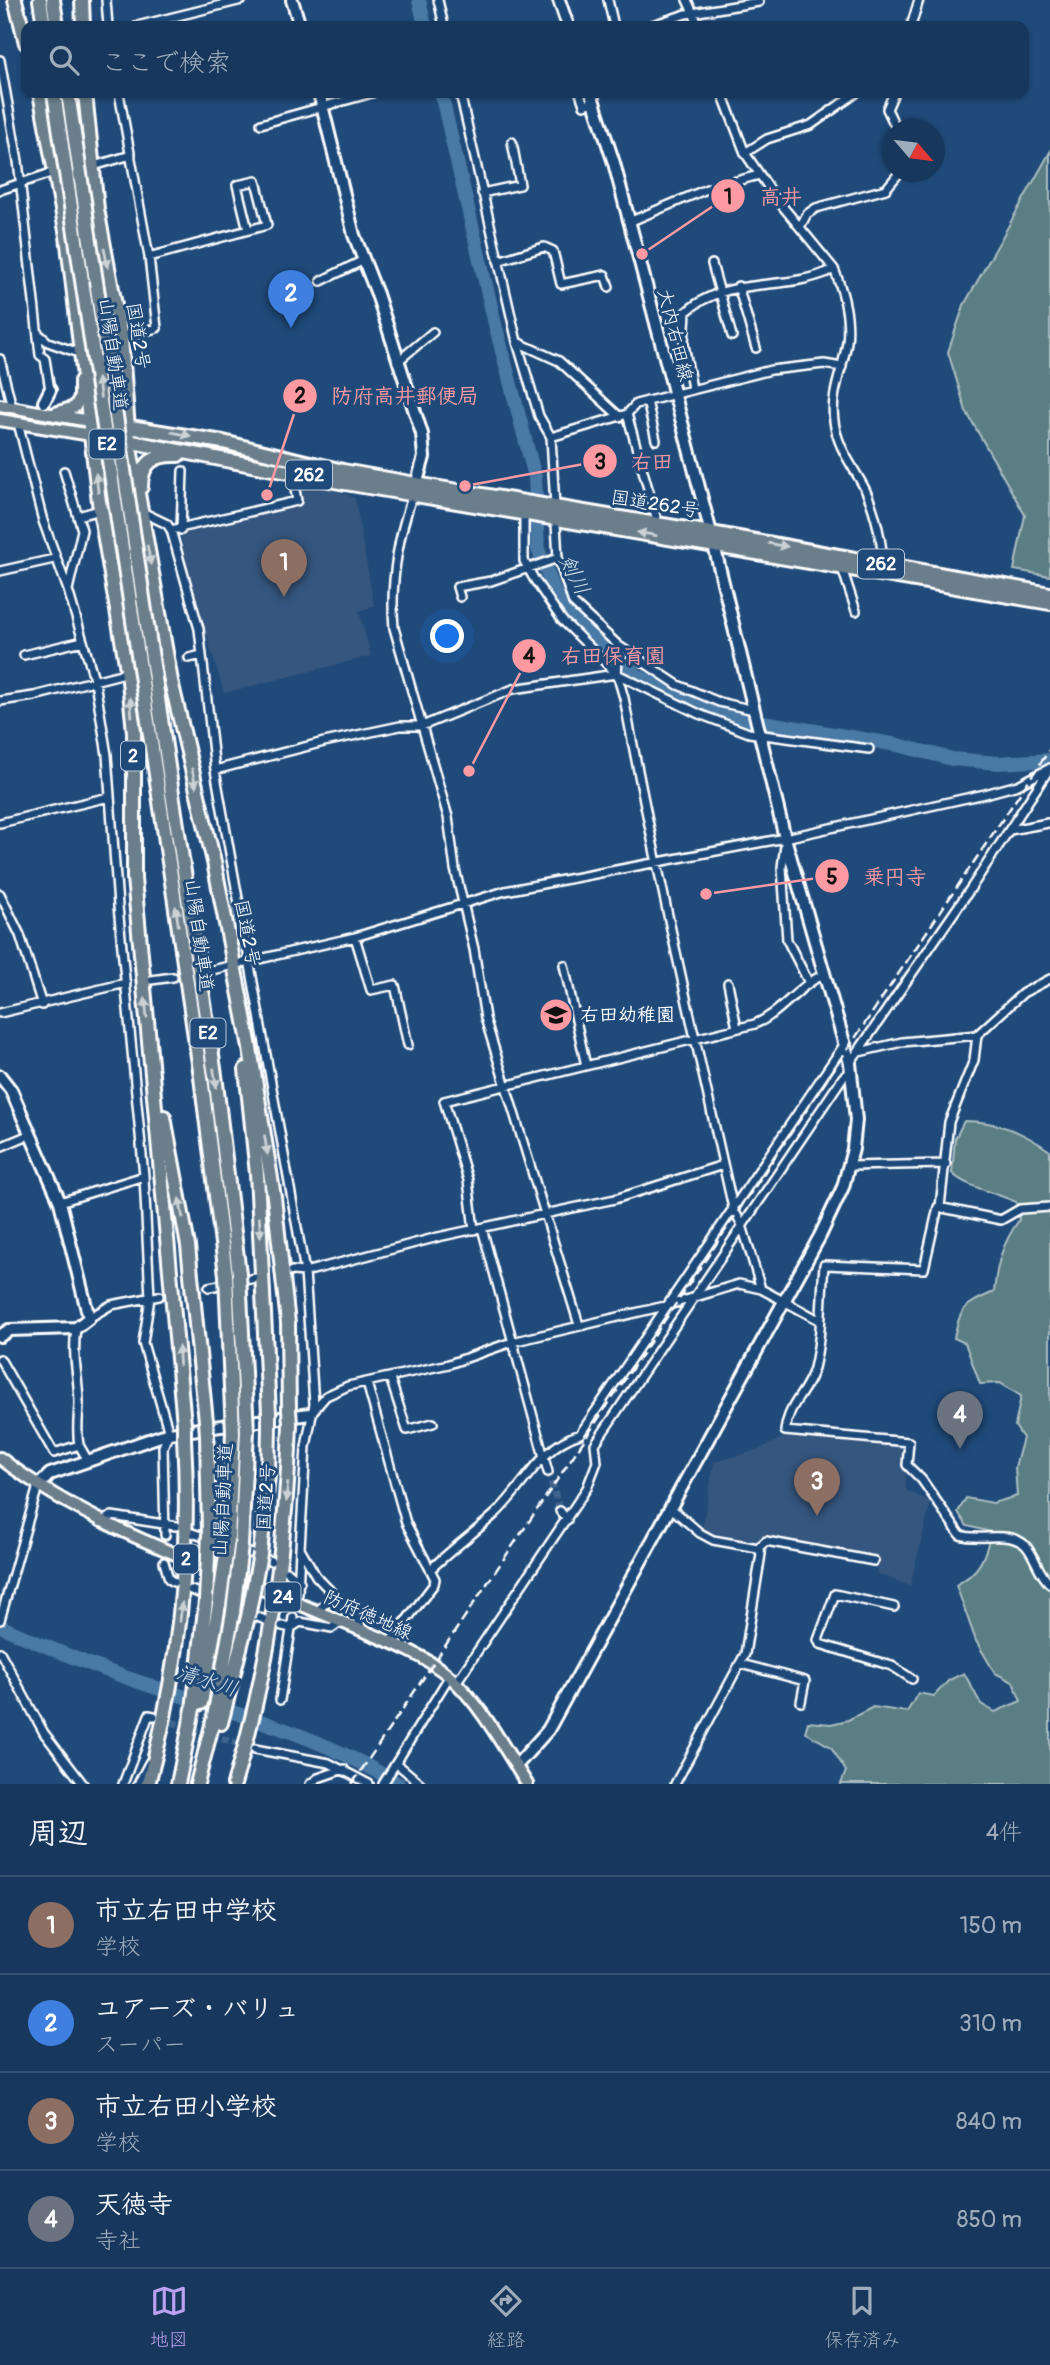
<!DOCTYPE html>
<html lang="ja">
<meta charset="utf-8">
<style>
body{margin:0;font-family:Pangolin,"Klee One",sans-serif;background:#244365;color:#f1f3f6}
.compass{position:absolute;left:882px;top:119px;width:63px;height:63px;border-radius:50%;background:#17385c;box-shadow:0 2px 5px #0004;rotate:118deg}
.you{position:absolute;left:448px;top:637px;width:24px;height:24px;margin:-18px;border:5px solid #fff;border-radius:50%;background:#1a73e8;box-shadow:0 0 0 10px #1a73e833}
.badge{display:grid;place-items:center;width:46px;height:46px;border-radius:50%;background:#bca0f2;color:#fff;font-size:23px;font-weight:700}
.pin{position:absolute;translate:-50% -58px;filter:drop-shadow(0 2px 4px #0008)}
.pin::after{content:'';position:absolute;top:37px;width:24px;height:21px;background:inherit;clip-path:polygon(0 0,100% 0,50% 100%)}
.list{margin:0;padding:0;list-style:none}
h2{display:flex;justify-content:space-between;align-items:center;height:91px;margin:0;padding:0 28px;font-size:30px}
h2 small{font-size:23px;font-weight:400;color:#9eacbb}
.list li{display:grid;grid-template-columns:46px 1fr auto;gap:21px;align-items:center;box-sizing:border-box;height:98px;padding:0 28px;border-top:2px solid #365272}
.list b{display:block;font-size:26px;white-space:nowrap}
.list p{margin:0;font-size:23px;white-space:nowrap;color:#9eacbb}
.list em{font-size:23px;font-style:normal;color:#9eacbb}
.icon{flex:none;width:38px;height:38px;fill:none;stroke:currentColor;stroke-width:2;stroke-linecap:round;stroke-linejoin:round}
.map{position:relative;flex:none;width:1050px;height:1784px;overflow:hidden}
.search{position:absolute;background:#17385c;box-shadow:0 2px 5px #0004;left:21px;right:21px;top:21px;height:77px;display:flex;align-items:center;gap:18px;box-sizing:border-box;padding:0 24px;border-radius:14px;color:#9eacbb;font-size:26px}
.sheet{height:483px;background:#17385c}
nav{display:flex;justify-content:space-around;align-items:center;box-sizing:border-box;height:98px;border-top:2px solid #365272;background:#17385c;font-size:19px;color:#9eacbb}
nav a{display:grid;justify-items:center;gap:4px}
nav .on{color:#bca0f2}
.map>svg:first-child{display:block}
.built{fill:#35577e}
.green{fill:#5a7e83;stroke:#acbec1;stroke-width:2}
.lines{fill:none;stroke-linecap:round;stroke-linejoin:round}
.river{stroke:#4979a5;stroke-width:14}
.street-tunnel{stroke:#41658e;stroke-width:7;stroke-dasharray:7 3.5;stroke-linecap:butt}
.street-casing{stroke:#fff;stroke-width:12}
.secondary-casing{stroke:#fff;stroke-width:16}
.primary-casing{stroke:#fff;stroke-width:16}
.highway-casing{stroke:#fff;stroke-width:18}
.street{stroke:#1f4a7a;stroke-width:7}
.secondary{stroke:#1f4a7a;stroke-width:10}
.primary{stroke:#6b7e8b;stroke-width:10}
.highway{stroke:#6b7e8b;stroke-width:12}
.rail{stroke:#fff;stroke-width:2.5;stroke-dasharray:10 5;stroke-linecap:butt}
.highway-bridge-casing{stroke:#fff;stroke-width:18;stroke-linecap:butt}
.highway-bridge{stroke:#6b7e8b;stroke-width:12}
.oneway{fill:#cbd2d6}
.labels{text-anchor:middle;dominant-baseline:central;stroke-width:6;stroke-linejoin:round;paint-order:stroke}
.shield{fill:#1f4a7a;stroke:#bcc9d7;stroke-width:2}
.shield-label{font-size:18px;font-weight:bold;fill:#fff}
.street-label{font-size:19px;fill:#fff;stroke:#1f4a7a}
.poi-label{font-size:19px;font-weight:bold;fill:#fff;stroke:#1f4a7a;text-anchor:start}
.water-label{font-size:21px;font-style:italic;fill:#d2dee8;stroke:#1f4a7a}
.leader{fill:none;stroke:#ff9aa2;stroke-width:2.5}
.callout-dot{fill:#ff9aa2;stroke:#1f4a7a;stroke-width:2.5}
.mark-label{font-size:21px;text-anchor:middle;font-weight:bold;fill:#111}
.callout-label{font-size:21px;text-anchor:middle;font-weight:bold;fill:#ff9aa2;stroke:#1f4a7a;stroke-width:6;stroke-linejoin:round;paint-order:stroke}
</style>
<div class="map">
<svg width="1050" height="1784" viewBox="0 0 1050 1784">
<rect width="100%" height="100%" fill="#1f4a7a"/>
<filter id="ink" filterUnits="userSpaceOnUse"><feTurbulence type="fractalNoise" baseFrequency=".0143" numOctaves="2"/><feDisplacementMap in="SourceGraphic" scale="14" xChannelSelector="R" yChannelSelector="G"/><feConvolveMatrix kernelMatrix="1 2 1 2 8 2 1 2 1" color-interpolation-filters="sRGB"/></filter>
<g filter="url(#ink)">
<!-- built -->
<path class="built" d="M302,484L332,489L355,498L374,606L359,611L371,656L224,693L186,568L180,532L302,503L299,486Z
M788,1435L898,1445L905,1456L906,1490L931,1502L910,1586L876,1573L880,1559L763,1537L757,1543L702,1530L714,1462L757,1450Z"/>
<!-- green -->
<path class="green" d="M1050,152V576L1014,570L1025,515L966,411L948,352L964,305Z
M964,1121C998,1121 1023,1132 1050,1151V1784H841L846,1771L831,1747L805,1732L808,1722L831,1724L848,1720L873,1707L907,1712L918,1693L934,1696L949,1680L964,1673L981,1704L995,1712L1021,1701L1013,1682L995,1673L976,1641L956,1585C980,1572 985,1558 991,1532L967,1526L958,1512L966,1498L993,1503L1017,1496L1015,1467L1023,1438L1015,1426L1021,1396L1000,1383L980,1384L965,1343L954,1338C960,1306 965,1305 994,1292C997,1263 1002,1244 1019,1220L1016,1202C997,1193 965,1187 952,1173L955,1139Z"/>
<g class="lines">
<!-- river -->
<path class="river" d="M419,0L425,26
M441,93L495,324L535,477L538,549L558,600L599,645L638,676L709,710L735,717L898,745L952,759L998,763L1050,760
M0,1626C46,1647 92,1666 139,1682C227,1712 319,1733 398,1784"/>
<!-- street-tunnel -->
<path class="street-tunnel" d="M150,667L189,658
M159,1296L209,1287
M548,1472L560,1511
M162,1719L255,1749"/>
<defs>
<path id="street" d="M106,0L108,26
M438,0L444,26
M608,0L614,26
M687,0L699,26
M137,26L242,0
M649,26L686,14L759,2
M911,26L919,0
M0,60L18,161L40,355L45,359L50,390
M119,93L149,257L157,328L121,337
M460,93L517,342L539,416L551,437L558,558L573,603L619,646L678,685L719,702L754,710
M580,93L584,105L594,102
M722,93L745,153L775,197L834,269C843,291 850,319 847,342C843,370 830,393 834,421C837,447 853,466 865,489C875,510 883,544 883,567
M894,93L887,109L897,130
M261,124L372,93
M745,153L767,139L811,125L856,93
M97,165L131,155
M0,190L51,173
M482,193L520,185L512,142
M629,222L707,189L759,175
M800,227L807,214L816,208L886,189L900,172
M149,257L267,225L256,181L237,185L248,230
M498,261L544,247L553,251L561,284L605,275L609,287
M712,264L732,336
M321,281L364,260
M738,286L756,348
M39,334L48,342L82,354
M517,342L559,361L620,417
M0,359L12,407
M397,362L433,332
M692,389L684,344L686,312C728,274 786,293 834,269
M647,401L656,440
M627,414L658,524
M18,423L43,521L68,590L95,682L107,755L118,906L144,1176L150,1298L143,1343L169,1433L163,1447L165,1535
M551,437L627,414L636,404L771,370L824,364L842,367
M64,471L82,530L68,590
M413,494C398,537 390,582 394,628L448,817L455,869L474,949L485,1018L579,1325
M142,512L167,524L171,530L199,629L215,770L305,1272L314,1404L306,1447L300,1548L316,1576L358,1620L363,1631
M524,513V561L534,579L562,620L617,674L699,714L749,733L869,749
M78,516L100,510
M171,530L297,501L292,472
M181,530L183,471
M842,568L856,611
M0,571L54,559
M460,597L457,587L491,581L558,558
M619,646L617,674L624,698C656,869 695,1038 733,1208L742,1225L761,1289
M24,655L83,641
M189,658L202,655
M0,701L34,696L125,673
M215,770L324,742L400,726H422L513,689L616,674
M0,823L109,797
M1010,830L1048,823
M785,845L782,867L787,940L808,981
M0,894L20,935L42,1005
M355,937L371,990L395,985L408,1045
M564,965L586,1066
M212,970L355,937L505,891L785,838L985,794L1018,785L1050,768
M151,980L173,977
M728,983L737,1028
M0,1013L126,983
M859,1052L902,1042L977,1035
M850,1063L971,888L1048,771
M0,1147L31,1134
M849,1166L946,1164
M60,1202L144,1176
M940,1207L949,1122L974,1060L977,1035L1023,993L1050,979
M1050,1207L1020,1209L1001,1220L938,1207L924,1269L824,1265C821,1299 822,1336 814,1368C807,1394 789,1401 785,1431L909,1442L907,1465L922,1480L960,1535C980,1542 1010,1529 1026,1546C1036,1558 1038,1573 1050,1584
M482,1228L548,1472
M474,1230L468,1180L444,1101L755,1024C782,1013 798,985 825,974
M292,1271L305,1272L438,1237L615,1199L723,1165
M209,1287L256,1278
M89,1318L111,1305L159,1296
M76,1328C72,1359 78,1372 79,1401C79,1416 76,1429 79,1445
M0,1359L54,1453L79,1445L87,1459
M390,1378L407,1430L433,1423
M367,1383L406,1523L435,1579L434,1584L389,1643
M313,1411L326,1396L348,1386L449,1364L512,1342L669,1305L739,1284L761,1289L819,1320
M671,1508L700,1533L713,1540L758,1548
M560,1511L567,1520
M100,1522L112,1516L176,1526
M192,1533L228,1545
M758,1548L766,1541L874,1561
M239,1549L271,1561
M164,1562L169,1579L174,1582
M432,1568C452,1549 474,1533 494,1515C523,1489 540,1446 580,1434L846,1042
M287,1571L300,1582
M191,1590L265,1620
M298,1594L300,1548
M894,1607L835,1594L818,1640L820,1644L892,1666L912,1679
M317,1611L334,1596
M0,1620L38,1486
M282,1626L291,1628L300,1622L332,1628L340,1622
M0,1652L44,1733L83,1784
M741,1664L805,1681L801,1702
M456,1683L587,1488L597,1462L595,1444L843,1077L851,1072
M280,1700L293,1617
M255,1749L329,1763L369,1784
M396,1763L421,1784
M123,1784L149,1715L154,1716
M138,1784L149,1763
M310,1784L318,1778L344,1769
M383,1784L449,1677
M675,1784L745,1654L761,1554L758,1548"/>
<path id="secondary" d="M292,0L300,26
M559,0L568,26
M319,93L354,235L377,294L422,434L424,457L415,489
M44,402L50,390
M0,1076L11,1090L60,1202L89,1318L76,1328L9,1330L0,1336
M38,1486L50,1474L169,1433L310,1414
M516,1766L548,1730L820,1236L843,1187L853,1149L856,1120L850,1063L785,838L711,533L614,163L591,93"/>
<path id="primary" d="M0,405L89,421
M55,413L75,407L80,397V381
M0,420L91,435
M0,1458C100,1535 221,1569 335,1619C373,1636 417,1649 449,1676C482,1705 504,1748 527,1784"/>
<path id="highway" d="M15,0L26,43
M40,0L44,26
M53,0L57,26
M82,0L83,26
M40,93L67,236L100,510L129,681L134,732V878L184,1424
M85,93L97,209L121,337L129,442L171,681L214,862L249,1042L274,1197L288,1323L289,1410
M93,421L223,442L343,471L416,484L711,533L1050,594
M122,440L345,483L1050,603
M141,487C141,462 155,454 178,455
M110,535C111,507 112,479 123,453
M172,793L215,1075L239,1274
M159,795L201,1077L226,1275
M246,1069L257,1174L269,1413
M164,1117L188,1246L206,1421
M207,1435L209,1533
M228,1540L233,1432
M241,1546L247,1431
M260,1554L268,1476L269,1427
M201,1703L219,1605
M221,1723L248,1617
M148,1784C179,1670 191,1556 184,1438
M178,1784L193,1709L206,1601
M197,1784L214,1717L233,1612
M234,1784C270,1667 286,1546 290,1424"/>
</defs>
<!-- street casing -->
<use href="#street" class="street-casing"/>
<!-- secondary casing -->
<use href="#secondary" class="secondary-casing"/>
<!-- primary casing -->
<use href="#primary" class="primary-casing"/>
<!-- highway casing -->
<use href="#highway" class="highway-casing"/>
<!-- street -->
<use href="#street" class="street"/>
<!-- secondary -->
<use href="#secondary" class="secondary"/>
<!-- primary -->
<use href="#primary" class="primary"/>
<!-- highway -->
<use href="#highway" class="highway"/>
<!-- rail -->
<path class="rail" d="M352,1784L1050,749"/>
<defs>
<path id="highway-bridge" d="M54,93L159,795
M68,93L172,793
M239,1274L247,1431
M226,1275L233,1432
M289,1410L290,1424
M206,1421L207,1435
M184,1424V1438
M269,1427V1413
M206,1601L209,1533
M219,1605L228,1540
M233,1612L241,1546
M248,1617L260,1554"/>
</defs>
<!-- highway-bridge casing -->
<use href="#highway-bridge" class="highway-bridge-casing"/>
<!-- highway-bridge -->
<use href="#highway-bridge" class="highway-bridge"/>
</g>
<!-- one-way arrows -->
<defs><path id="oneway-solid" d="M-6-.8H1V-3.2L6.5 0L1 3.2V.8H-6Z" transform="scale(1.75)"/></defs>
<g class="oneway">
<use href="#oneway-solid" transform="translate(106 258) rotate(79)"/>
<use href="#oneway-solid" transform="translate(99 388) rotate(-98)"/>
<use href="#oneway-solid" transform="translate(181 434) rotate(11)"/>
<use href="#oneway-solid" transform="translate(97 483) rotate(-97)"/>
<use href="#oneway-solid" transform="translate(647 534) rotate(-170)"/>
<use href="#oneway-solid" transform="translate(778 545) rotate(10)"/>
<use href="#oneway-solid" transform="translate(149 555) rotate(80)"/>
<use href="#oneway-solid" transform="translate(131 707) rotate(-95)"/>
<use href="#oneway-solid" transform="translate(194 778) rotate(77)"/>
<use href="#oneway-solid" transform="translate(177 916) rotate(-98)"/>
<use href="#oneway-solid" transform="translate(146 1008) rotate(-95)"/>
<use href="#oneway-solid" transform="translate(215 1078) rotate(82)"/>
<use href="#oneway-solid" transform="translate(266 1145) rotate(81)"/>
<use href="#oneway-solid" transform="translate(181 1208) rotate(-101)"/>
<use href="#oneway-solid" transform="translate(260 1227) rotate(86)"/>
<use href="#oneway-solid" transform="translate(179 1356) rotate(-94)"/>
<use href="#oneway-solid" transform="translate(287 1492) rotate(94)"/>
<use href="#oneway-solid" transform="translate(181 1612) rotate(-83)"/>
</g>
</g>
<!-- icons -->
<defs>
<symbol id="school-disc" viewBox="-11 -11 22 22"><circle r="9.5" fill="#ff9aa2" stroke="#1f4a7a"/><path d="M0-5L7-2L0 1L-7-2ZM-4 1L0 2.5L4 1V4Q0 6-4 4Z" fill="#111"/></symbol>
</defs>
<g fill-rule="evenodd">
<use href="#school-disc" x="537" y="996" width="38" height="38"/>
</g>
<g class="labels">
<!-- shield labels -->
<g class="shield">
<rect x="89.5" y="429.5" width="35" height="29" rx="5"/>
<rect x="286" y="460.5" width="46" height="29" rx="5"/>
<rect x="858" y="549.5" width="46" height="29" rx="5"/>
<rect x="121" y="741.5" width="24" height="29" rx="5"/>
<rect x="190.5" y="1018.5" width="35" height="29" rx="5"/>
<rect x="174" y="1544.5" width="24" height="29" rx="5"/>
<rect x="265.5" y="1582.5" width="35" height="29" rx="5"/>
</g>
<g class="shield-label">
<text x="107" y="444">E2</text>
<text x="309" y="475">262</text>
<text x="881" y="564">262</text>
<text x="133" y="756">2</text>
<text x="208" y="1033">E2</text>
<text x="186" y="1559">2</text>
<text x="283" y="1597">24</text>
</g>
<!-- street labels -->
<g class="street-label">
<text transform="translate(675 335) rotate(76)">大内右田線</text>
<text transform="translate(138 336) rotate(81)">国道2号</text>
<text transform="translate(113 354) rotate(82)">山陽自動車道</text>
<text transform="translate(655 504) rotate(9)">国道262号</text>
<text transform="translate(247 933) rotate(79)">国道2号</text>
<text transform="translate(199 935) rotate(82)">山陽自動車道</text>
<text transform="translate(266 1497) rotate(-86)">国道2号</text>
<text transform="translate(223 1500) rotate(-87)">山陽自動車道</text>
<text transform="translate(368 1615) rotate(24)">防府徳地線</text>
</g>
<!-- poi labels -->
<g class="poi-label">
<text x="580" y="1015">右田幼稚園</text>
</g>
<!-- water labels -->
<g class="water-label">
<text transform="translate(574 575) rotate(63)">剣川</text>
<text transform="translate(207 1681) rotate(17)">清水川</text>
</g>
</g>
<!-- callouts -->
<path class="leader" d="M642 254L728 196M267 495L300 396M465 486L600 461M469 771L529 656M706 894L832 876"/>
<g class="callout-dot">
<circle cx="642" cy="254" r="7"/>
<circle cx="267" cy="495" r="7"/>
<circle cx="465" cy="486" r="7"/>
<circle cx="469" cy="771" r="7"/>
<circle cx="706" cy="894" r="7"/>
<circle cx="728" cy="196" r="18"/>
<circle cx="300" cy="396" r="18"/>
<circle cx="600" cy="461" r="18"/>
<circle cx="529" cy="656" r="18"/>
<circle cx="832" cy="876" r="18"/>
</g>
<g class="mark-label">
<text x="728" y="204">1</text>
<text x="300" y="403">2</text>
<text x="600" y="469">3</text>
<text x="529" y="663">4</text>
<text x="832" y="884">5</text>
</g>
<g class="callout-label">
<text x="781" y="204">高井</text>
<text x="405" y="403">防府高井郵便局</text>
<text x="652" y="469">右田</text>
<text x="613" y="663">右田保育園</text>
<text x="895" y="884">乗円寺</text>
</g>
</svg>
<svg class="compass" viewBox="-18 -18 36 36"><path d="M0-13l5 13h-10z" fill="#e53935"/><path d="M0 13l5-13h-10z" fill="#9eacbb"/></svg>
<div class="you"></div>
<div class="pin badge" style="left:284px;top:597px;background:#8d6e63">1</div>
<div class="pin badge" style="left:291px;top:328px;background:#3f7fe0">2</div>
<div class="pin badge" style="left:817px;top:1516px;background:#8d6e63">3</div>
<div class="pin badge" style="left:960px;top:1449px;background:#6b7280">4</div>
<div class="search"><svg class="icon" aria-label="search" viewBox="0 0 24 24"><circle cx="10" cy="10" r="6"/><path d="M15 15l6 6"/></svg>ここで検索</div>
</div>
<section class="sheet">
<h2>周辺<small>4件</small></h2>
<ul class="list">
<li><span class="badge" style="background:#8d6e63">1</span><div><b>市立右田中学校</b><p>学校</p></div><em>150 m</em></li>
<li><span class="badge" style="background:#3f7fe0">2</span><div><b>ユアーズ・バリュ</b><p>スーパー</p></div><em>310 m</em></li>
<li><span class="badge" style="background:#8d6e63">3</span><div><b>市立右田小学校</b><p>学校</p></div><em>840 m</em></li>
<li><span class="badge" style="background:#6b7280">4</span><div><b>天徳寺</b><p>寺社</p></div><em>850 m</em></li>
</ul>
</section>
<nav>
<a class="on"><svg class="icon" aria-label="map" viewBox="0 0 24 24"><path d="M3 6l6-2 6 2 6-2v14l-6 2-6-2-6 2zM9 4v14M15 6v14"/></svg>地図</a>
<a><svg class="icon" aria-label="directions" viewBox="0 0 24 24"><path d="M12 3l9 9-9 9-9-9zM9 14v-3h6M13 9l2 2-2 2"/></svg>経路</a>
<a><svg class="icon" aria-label="saved" viewBox="0 0 24 24"><path d="M7 4h10v16l-5-4-5 4z"/></svg>保存済み</a>
</nav>
